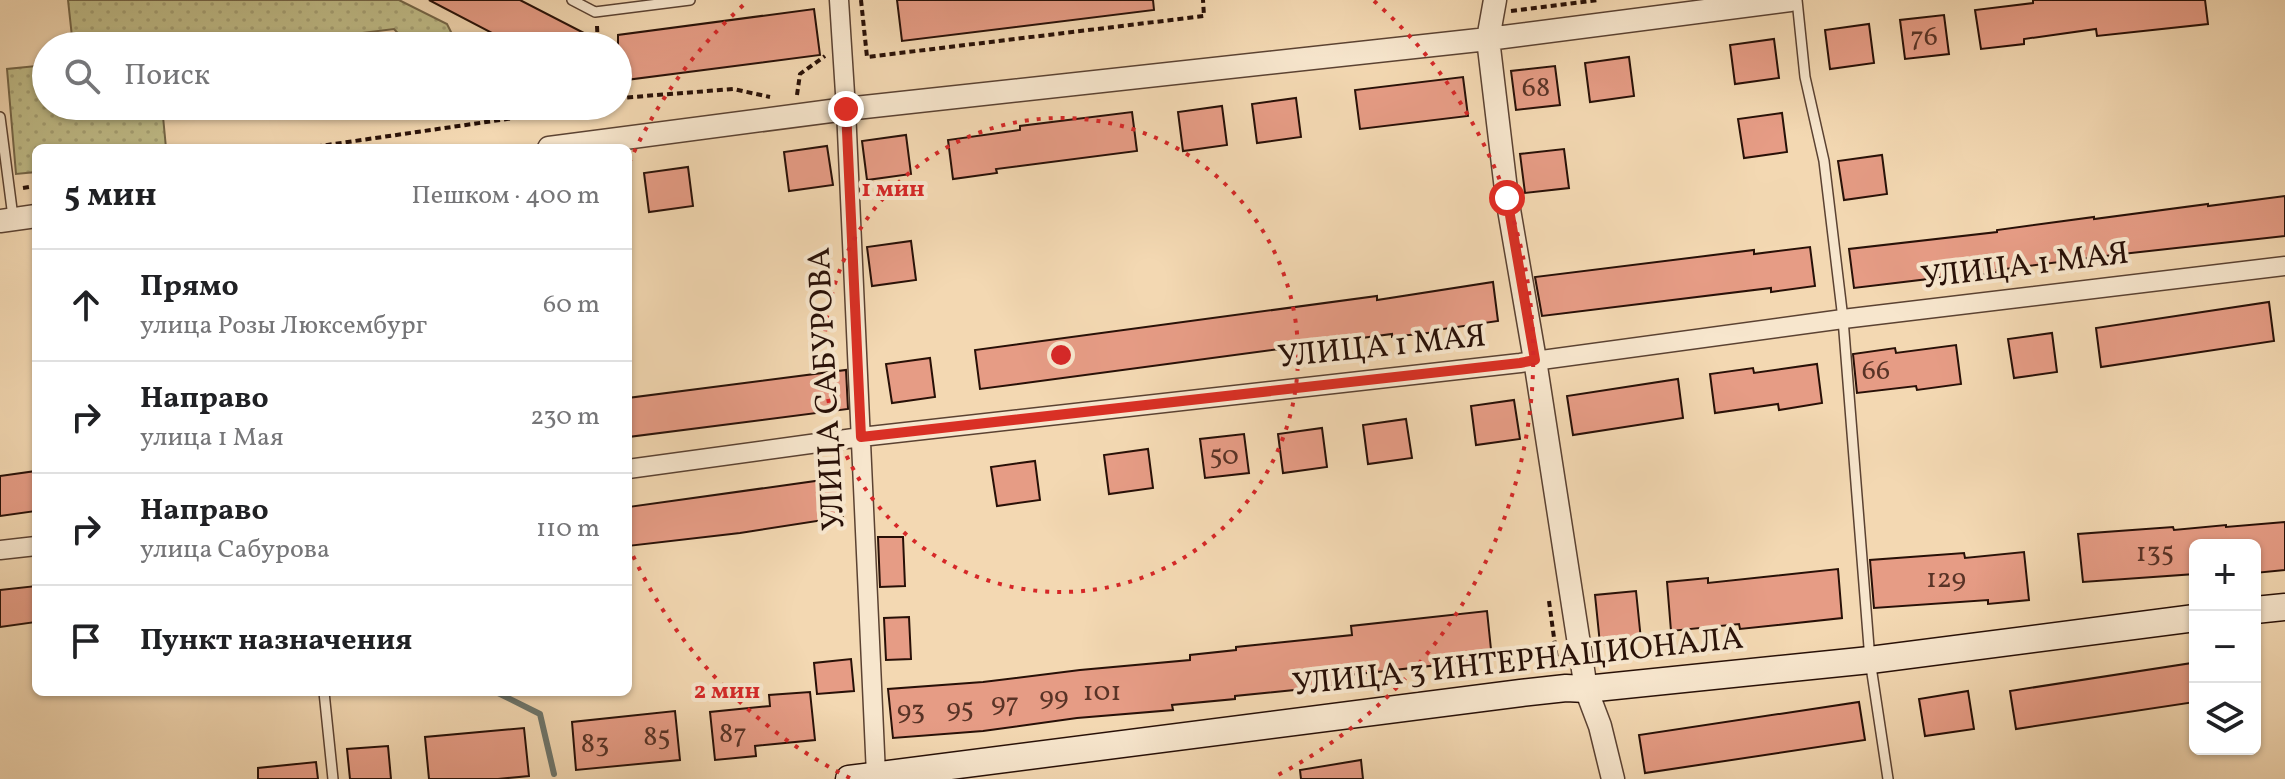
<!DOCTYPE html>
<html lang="ru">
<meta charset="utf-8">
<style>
body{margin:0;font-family:Vollkorn,serif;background:#f2f2f2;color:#202124}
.controls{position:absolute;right:24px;bottom:24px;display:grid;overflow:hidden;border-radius:12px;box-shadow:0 2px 6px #0004}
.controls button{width:72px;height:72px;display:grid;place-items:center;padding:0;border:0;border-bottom:2px solid #e0e0e0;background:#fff;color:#202124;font:40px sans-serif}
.stop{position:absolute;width:24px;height:24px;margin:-18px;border:6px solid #d93025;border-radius:50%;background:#fff}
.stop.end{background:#d93025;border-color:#fff;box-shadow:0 2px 8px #0008}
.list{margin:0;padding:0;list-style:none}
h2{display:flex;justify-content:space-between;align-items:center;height:104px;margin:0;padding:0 32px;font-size:34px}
h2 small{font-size:26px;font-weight:400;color:#757577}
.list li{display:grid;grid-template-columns:52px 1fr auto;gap:24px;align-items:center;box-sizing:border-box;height:112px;padding:0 32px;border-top:2px solid #e0e0e0}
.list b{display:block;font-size:30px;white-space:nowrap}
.list p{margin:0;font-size:26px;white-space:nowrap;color:#757577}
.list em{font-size:26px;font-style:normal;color:#757577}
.icon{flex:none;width:44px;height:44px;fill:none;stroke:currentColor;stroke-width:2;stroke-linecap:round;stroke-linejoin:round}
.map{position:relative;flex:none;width:2285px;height:779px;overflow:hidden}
.search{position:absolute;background:#fff;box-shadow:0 2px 6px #0004;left:32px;top:32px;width:600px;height:88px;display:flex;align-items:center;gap:20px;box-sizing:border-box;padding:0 28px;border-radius:44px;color:#757577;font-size:30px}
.panel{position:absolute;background:#fff;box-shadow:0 2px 6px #0004;left:32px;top:144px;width:600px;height:552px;border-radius:12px}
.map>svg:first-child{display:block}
.park{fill:url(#park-dots);stroke:#746648;stroke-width:2}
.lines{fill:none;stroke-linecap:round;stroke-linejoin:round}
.stream{stroke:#6d756b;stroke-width:6}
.building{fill:#e69c85;stroke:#281007;stroke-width:2}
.service-casing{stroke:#5b4232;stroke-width:12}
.minor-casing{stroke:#5b4232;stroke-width:21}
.tertiary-casing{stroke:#5b4232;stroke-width:25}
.secondary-casing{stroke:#281007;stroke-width:29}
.path{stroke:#281007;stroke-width:4;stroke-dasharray:6 4;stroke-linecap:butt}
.service{stroke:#f7e6cd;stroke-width:9}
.minor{stroke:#f7e6cd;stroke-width:18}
.tertiary{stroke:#f7e6cd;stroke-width:22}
.secondary{stroke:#f7e6cd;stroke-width:26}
.route{stroke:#d93025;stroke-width:10}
.ring{fill:none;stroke:#d62828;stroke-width:4;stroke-dasharray:4 8}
.labels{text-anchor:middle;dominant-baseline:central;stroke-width:8;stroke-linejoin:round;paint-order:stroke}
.number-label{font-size:28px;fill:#583326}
.street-label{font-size:32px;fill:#281007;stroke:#f7e6cd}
.centre{fill:#d62828;stroke:#f7e6cd;stroke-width:4}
.ring-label{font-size:24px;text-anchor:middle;font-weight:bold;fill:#d62828;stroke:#f7e6cd;stroke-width:8;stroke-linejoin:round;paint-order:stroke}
</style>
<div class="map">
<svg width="2285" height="779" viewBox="0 0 2285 779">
<defs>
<pattern id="park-dots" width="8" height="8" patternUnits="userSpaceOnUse" patternTransform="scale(2)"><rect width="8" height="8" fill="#c0bd89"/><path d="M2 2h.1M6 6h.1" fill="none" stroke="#a5a175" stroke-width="1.8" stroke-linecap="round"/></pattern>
</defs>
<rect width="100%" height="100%" fill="#f3d8b2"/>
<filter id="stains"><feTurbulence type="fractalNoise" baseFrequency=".0025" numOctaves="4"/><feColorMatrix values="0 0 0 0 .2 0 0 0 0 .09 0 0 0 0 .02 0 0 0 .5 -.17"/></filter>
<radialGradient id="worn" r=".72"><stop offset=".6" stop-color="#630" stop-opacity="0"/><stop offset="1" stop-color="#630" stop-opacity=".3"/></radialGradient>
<!-- park -->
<path class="park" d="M68,0H399L447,24L458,46H410L394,29L257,46H73Z
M46,65V106H162L166,148H36V172L16,174L7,69Z"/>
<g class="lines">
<!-- stream -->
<path class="stream" d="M496,692L540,714L554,774"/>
</g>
<!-- building -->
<path class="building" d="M429,0H520L584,33L578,46H517Z
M897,0H1153L1154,10L902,41Z
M2033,0H2205L2208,24L2097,36L2096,29L2024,39V44L1981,49L1975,10L2033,3Z
M814,9L820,55L618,81V35Z
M1944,15L1949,54L1905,59L1900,20Z
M1869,24L1874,63L1830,69L1825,30Z
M1774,39L1779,78L1735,84L1730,45Z
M1629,57L1634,96L1590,102L1585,63Z
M1555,66L1560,105L1516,110L1511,71Z
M1463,77L1468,116L1360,129L1355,90Z
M1296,98L1301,137L1257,143L1252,104Z
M1222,106L1227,145L1183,151L1178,112Z
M1132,112L1137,151L996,169L997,173L953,179L948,140L1020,130V126Z
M1782,113L1787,152L1744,158L1738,119Z
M906,135L911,174L867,180L862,141Z
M827,146L833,185L789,191L784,152Z
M1564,149L1569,188L1525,193L1520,154Z
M1882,155L1887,194L1844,200L1838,161Z
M688,167L693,206L649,212L644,173Z
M2285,196V236L2113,255L1997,270L1998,272L1954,278V276L1854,288L1849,249L1997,232V230L2094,217V219L2208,204V206Z
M911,241L916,280L872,286L867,247Z
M1810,247L1815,286L1771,292V288L1542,316L1535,277L1754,250V254Z
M1493,282L1498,321L1436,330V332L1392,337V334L980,389L975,350L1377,296V300Z
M2269,302L2274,341L2101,367L2096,328Z
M2052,333L2057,372L2014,378L2008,339Z
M1956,345L1961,384L1917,390L1916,386L1857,393L1853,354L1895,348L1896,353Z
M930,358L935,397L892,403L886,364Z
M1817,364L1822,403L1779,410L1778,404L1715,413L1710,374L1753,368L1754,373Z
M846,370L848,409L628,437V398Z
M1678,379L1683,418L1573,435L1567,396Z
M1514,400L1520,439L1476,445L1471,406Z
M1406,419L1412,458L1368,464L1363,425Z
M1322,428L1327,467L1283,473L1278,434Z
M1244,434L1249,473L1205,478L1200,439Z
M1148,449L1153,488L1109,494L1104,455Z
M1035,461L1040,500L997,506L991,467Z
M36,471V511L0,516V476Z
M837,478L843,517L740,533L628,546V507Z
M2285,522V570L2255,573V545H2195V574L2083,582L2078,534L2173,527L2174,530L2226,525V527Z
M878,537H903L905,586L880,587Z
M2024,552L2029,600L1988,604V600L1874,608L1870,560L1964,553L1965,558Z
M1838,569L1842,618L1740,629L1739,624L1671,631L1667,582L1708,578V583Z
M36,586V622L0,627V590Z
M1636,591L1641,640L1600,644L1595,595Z
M1487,611L1492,659L1332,677L1333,686L1235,696V699L1172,705L1173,710L1077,718L983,731L893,738L888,689L983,682L1080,670L1190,660V655L1236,650V647L1352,635L1351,626Z
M909,617L911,659L886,660L884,618Z
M851,659L854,691L817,694L814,663Z
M2192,663L2195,702L2016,729L2010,691Z
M1968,691L1974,729L1925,736L1919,699Z
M810,692L815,740L755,746L756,756L715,760L710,712L770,706L769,695Z
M1859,702L1865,740L1645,773L1639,735Z
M675,711L680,760L576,770L572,722Z
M524,728L529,776L498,779H429L425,737Z
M388,746L391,779H350L347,749Z
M1361,760L1363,779H1301L1300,770Z
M316,762L318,779H258V768Z"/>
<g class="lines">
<defs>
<path id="service" d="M572,0L595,12L690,0
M1797,0L1805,77L1824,161L1843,319L1870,660L1888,779
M0,117L13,217
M324,692L333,779"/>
<path id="minor" d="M839,0L846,109L876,775
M628,469L861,437L1520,363L1843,319L2285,266
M0,550L36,546"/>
<path id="tertiary" d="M1495,0L1488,39L1507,198L1535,360L1586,689L1600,726L1613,779
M549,148L846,109L1488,39L1790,0
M0,221L36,216"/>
<path id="secondary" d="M2255,610L2285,607
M849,779L1521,693L1566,688L1586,689L1870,660L2195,618"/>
</defs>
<!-- service casing -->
<use href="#service" class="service-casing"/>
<!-- minor casing -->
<use href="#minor" class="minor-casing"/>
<!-- tertiary casing -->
<use href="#tertiary" class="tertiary-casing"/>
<!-- secondary casing -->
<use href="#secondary" class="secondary-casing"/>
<!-- path -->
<path class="path" d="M861,0L867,57L1204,16L1203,0
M1511,11L1599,0
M597,26L598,46
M797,95L800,74L825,56
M618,96L620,98L733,89L770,97
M306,148L528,116L551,106
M23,188L36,186
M1549,601L1558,667"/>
<!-- service -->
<use href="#service" class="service"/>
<!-- minor -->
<use href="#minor" class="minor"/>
<!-- tertiary -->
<use href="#tertiary" class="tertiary"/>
<!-- secondary -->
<use href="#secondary" class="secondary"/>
</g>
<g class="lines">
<!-- route -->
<path class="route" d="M846,109L861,437L1520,363L1535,360L1507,198"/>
</g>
<!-- distance rings -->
<g class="ring">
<circle cx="1061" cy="355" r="237"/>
<path d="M850 778A473 473 0 0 1 629 547M629 163A473 473 0 0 1 748 1M1374 1A473 473 0 0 1 1272 778"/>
</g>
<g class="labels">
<!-- number labels -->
<g class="number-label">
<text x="1924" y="37">76</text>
<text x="1536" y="88">68</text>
<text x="1876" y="371">66</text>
<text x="1224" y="456">50</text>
<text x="2155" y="553">135</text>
<text x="1946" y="579">129</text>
<text x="1102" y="692">101</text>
<text x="1054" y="697">99</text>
<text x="1005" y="703">97</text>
<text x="960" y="709">95</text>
<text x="911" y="711">93</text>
<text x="733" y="734">87</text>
<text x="657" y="737">85</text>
<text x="595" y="744">83</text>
</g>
<!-- street labels -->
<g class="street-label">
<text transform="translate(2025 267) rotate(-7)">УЛИЦА 1 МАЯ</text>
<text transform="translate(1382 348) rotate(-6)">УЛИЦА 1 МАЯ</text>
<text transform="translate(828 389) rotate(-93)">УЛИЦА САБУРОВА</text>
<text transform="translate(1518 663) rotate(-6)">УЛИЦА 3 ИНТЕРНАЦИОНАЛА</text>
</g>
</g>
<circle cx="1061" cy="355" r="12" class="centre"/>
<g class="ring-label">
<text x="893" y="196">1 мин</text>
<text x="727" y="698">2 мин</text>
</g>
<rect width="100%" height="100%" filter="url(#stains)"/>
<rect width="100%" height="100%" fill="url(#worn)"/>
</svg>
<div class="controls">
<button>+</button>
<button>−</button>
<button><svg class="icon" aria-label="layers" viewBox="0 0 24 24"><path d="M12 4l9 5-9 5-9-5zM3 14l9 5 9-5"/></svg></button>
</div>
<div class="stop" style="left:1507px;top:198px"></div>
<div class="stop end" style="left:846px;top:109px"></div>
<div class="search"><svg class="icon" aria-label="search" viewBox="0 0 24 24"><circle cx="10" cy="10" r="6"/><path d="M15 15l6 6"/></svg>Поиск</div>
<section class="panel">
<h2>5 мин<small>Пешком · 400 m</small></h2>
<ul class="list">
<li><svg class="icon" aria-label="ahead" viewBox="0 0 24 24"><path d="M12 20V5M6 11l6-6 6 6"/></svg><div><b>Прямо</b><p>улица Розы Люксембург</p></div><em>60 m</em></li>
<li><svg class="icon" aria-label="right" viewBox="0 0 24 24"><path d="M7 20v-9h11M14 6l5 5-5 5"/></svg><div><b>Направо</b><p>улица 1 Мая</p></div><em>230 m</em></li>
<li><svg class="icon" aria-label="right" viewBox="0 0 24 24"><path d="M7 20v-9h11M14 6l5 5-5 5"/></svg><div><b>Направо</b><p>улица Сабурова</p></div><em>110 m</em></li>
<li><svg class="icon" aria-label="arrive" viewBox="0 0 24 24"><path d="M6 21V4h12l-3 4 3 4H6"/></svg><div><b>Пункт назначения</b></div></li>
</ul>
</section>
</div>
